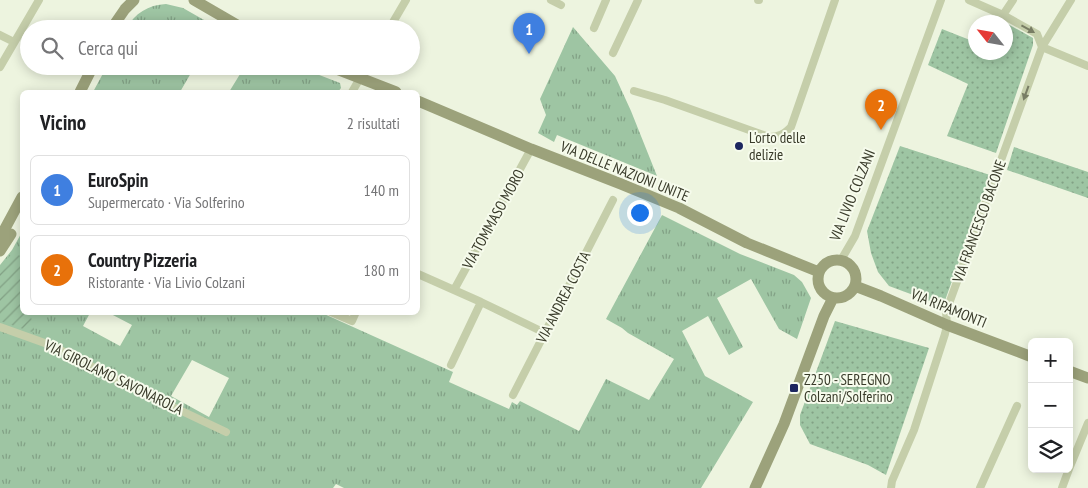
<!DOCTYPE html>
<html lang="it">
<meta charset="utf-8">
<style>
body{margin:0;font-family:"PT Sans Narrow",sans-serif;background:#f2f2f2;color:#202124}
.controls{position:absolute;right:15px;bottom:15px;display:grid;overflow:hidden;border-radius:8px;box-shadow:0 2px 12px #0003}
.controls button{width:45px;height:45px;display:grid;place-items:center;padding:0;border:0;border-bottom:1px solid #e0e0e0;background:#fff;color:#202124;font:25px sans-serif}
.compass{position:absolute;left:968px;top:15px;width:45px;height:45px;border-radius:50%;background:#fff;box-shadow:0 2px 12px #0003;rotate:301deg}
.you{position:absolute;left:639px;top:212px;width:18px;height:18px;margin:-12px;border:4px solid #fff;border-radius:50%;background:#1a73e8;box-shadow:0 0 0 8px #1a73e833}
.badge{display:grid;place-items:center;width:32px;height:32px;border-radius:50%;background:#d93025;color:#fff;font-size:16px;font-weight:700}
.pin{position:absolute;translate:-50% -41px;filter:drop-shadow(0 1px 2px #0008)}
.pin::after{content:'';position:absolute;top:26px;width:18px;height:15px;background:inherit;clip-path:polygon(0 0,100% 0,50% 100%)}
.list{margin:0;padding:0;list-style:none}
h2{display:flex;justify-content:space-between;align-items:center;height:65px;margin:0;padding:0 20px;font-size:21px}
h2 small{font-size:16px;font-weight:400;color:#757577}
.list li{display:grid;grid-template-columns:32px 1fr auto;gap:15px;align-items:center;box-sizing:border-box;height:70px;margin:0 10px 10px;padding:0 10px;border:1px solid #e0e0e0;border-radius:8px}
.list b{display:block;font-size:19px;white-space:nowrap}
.list p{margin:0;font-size:16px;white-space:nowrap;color:#757577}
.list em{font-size:16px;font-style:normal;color:#757577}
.icon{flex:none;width:28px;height:28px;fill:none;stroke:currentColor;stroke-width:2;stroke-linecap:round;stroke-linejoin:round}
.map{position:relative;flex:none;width:1088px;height:488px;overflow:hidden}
.search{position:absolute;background:#fff;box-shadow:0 2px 12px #0003;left:20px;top:20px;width:400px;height:55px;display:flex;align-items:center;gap:12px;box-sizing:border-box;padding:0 18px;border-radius:28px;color:#757577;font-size:19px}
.panel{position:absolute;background:#fff;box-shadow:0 2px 12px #0003;left:20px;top:90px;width:400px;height:225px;border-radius:8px}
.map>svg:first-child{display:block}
.grass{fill:url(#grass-dots)}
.park{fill:url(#park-tufts);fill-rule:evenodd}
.garden{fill:url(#garden-furrows)}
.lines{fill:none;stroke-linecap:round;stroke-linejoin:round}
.street{stroke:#c5ceaa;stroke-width:8}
.secondary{stroke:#9ca27b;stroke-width:11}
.oneway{fill:#787d64}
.poi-dot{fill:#1c265f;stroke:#f6fbec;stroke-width:2}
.labels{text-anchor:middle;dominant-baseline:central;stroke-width:4;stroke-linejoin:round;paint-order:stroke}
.poi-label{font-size:15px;fill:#393b2a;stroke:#f6fbec;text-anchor:start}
.street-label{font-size:15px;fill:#393b2a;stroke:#f6fbec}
</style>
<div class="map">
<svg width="1088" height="488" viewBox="0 0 1088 488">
<defs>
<pattern id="grass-dots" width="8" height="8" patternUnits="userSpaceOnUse" patternTransform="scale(1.25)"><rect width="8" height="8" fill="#9ec5a3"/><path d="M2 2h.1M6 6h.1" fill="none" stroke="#82a185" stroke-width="1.8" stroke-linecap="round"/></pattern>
<pattern id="park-tufts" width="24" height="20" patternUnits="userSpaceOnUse" patternTransform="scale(1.25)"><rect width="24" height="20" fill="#9ec5a3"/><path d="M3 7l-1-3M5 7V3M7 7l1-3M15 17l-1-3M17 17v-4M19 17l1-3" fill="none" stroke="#82a185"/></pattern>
<pattern id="garden-furrows" width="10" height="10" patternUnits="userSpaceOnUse" patternTransform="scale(1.25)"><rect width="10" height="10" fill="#9ec5a3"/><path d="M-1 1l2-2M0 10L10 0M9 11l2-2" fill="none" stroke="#82a185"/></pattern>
</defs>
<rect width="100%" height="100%" fill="#edf4df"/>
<!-- grass -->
<path class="grass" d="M1006,23L1033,38V45L996,153L947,136L968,84L928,65L942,29L975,42L976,52H1006Z
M900,146L990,175L943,306L889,286L878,272L871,253L867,231Z
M1014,147L1088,172V198L1007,170Z
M835,321L929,348L886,475L868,465L810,444L800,425V415Z"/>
<!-- park -->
<path class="park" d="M166,4L183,8L218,28L217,29H126C135,13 148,5 166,4Z
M573,27L615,76L631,111L657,176L557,135L554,142L538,133L546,115L540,99Z
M107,66H195L180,92H93Z
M245,66H296L340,83L341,88L338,92H229Z
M662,215L740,254L794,275L802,282L811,298L797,339L779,329L751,279L717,298L743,347L729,355L708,316L682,331L705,376L753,402L701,488H344L336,484L333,488H0V265L12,250L22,232V312L90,313L83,326L120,346L132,325L109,313H322L453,372L449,382L509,409L512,402L517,405L520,401L579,431L606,379L649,400L674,359L628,333L622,328L606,319ZM192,360L229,378L209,417L171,396Z"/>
<!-- garden -->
<path class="garden" d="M13,252L22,257V312L30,313L35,333L0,321V268Z"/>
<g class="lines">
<!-- street -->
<path class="street" d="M551,0L561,5
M758,0H759
M969,0L1003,15L1037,34L1042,47L1088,66
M1003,15L1013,0
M594,28L606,0
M389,29L406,0
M0,35L14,42
M613,53L638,0
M0,67L39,0
M634,91L665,100L769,137C779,137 784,134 791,127L835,0
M352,92L367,66
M841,260L855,236L941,0
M418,274L481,302L545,333
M454,290L531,149
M331,312L352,321L356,312
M0,327L53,346L129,386L226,432
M451,365L481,302
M513,395L613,200
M1069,469L1088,423
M891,488L892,481L914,430L945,334L947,325L946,312L1042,47L1071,0
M980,488L1017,406
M1062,488L1069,469"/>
<!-- secondary -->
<path class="secondary" d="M194,0L244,29
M114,25L125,9L134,0
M329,66L396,92
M80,92L93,66
M418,101L531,149L621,184L679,208L747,243L819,272
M0,238L22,197
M0,251L11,234
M818 279a19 19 0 1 1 38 0a19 19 0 1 1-38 0Z
M855,286L881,296L947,325L1032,357
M1069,371L1088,378
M755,488L784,424L824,316L833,298"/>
</g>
<!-- one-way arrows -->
<defs><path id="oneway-solid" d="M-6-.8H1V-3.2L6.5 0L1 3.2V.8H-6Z" transform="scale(1.25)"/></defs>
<g class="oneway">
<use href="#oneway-solid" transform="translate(1028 29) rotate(29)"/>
<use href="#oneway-solid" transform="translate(1026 93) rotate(110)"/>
</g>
<!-- markers -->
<g class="poi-dot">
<circle cx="739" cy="146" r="5"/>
<rect x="789" y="383" width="10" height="10" rx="2.5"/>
</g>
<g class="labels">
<!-- poi labels -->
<g class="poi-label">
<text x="749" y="137">L'orto delle<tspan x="749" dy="17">delizie</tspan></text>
<text x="804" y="379">Z250 - SEREGNO<tspan x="804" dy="17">Colzani/Solferino</tspan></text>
</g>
<!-- street labels -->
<g class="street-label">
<text transform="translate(625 171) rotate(22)">VIA DELLE NAZIONI UNITE</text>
<text transform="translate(852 195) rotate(-68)">VIA LIVIO COLZANI</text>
<text transform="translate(493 219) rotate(-61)">VIA TOMMASO MORO</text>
<text transform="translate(979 221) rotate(-70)">VIA FRANCESCO BACONE</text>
<text transform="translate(563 297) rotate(-63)">VIA ANDREA COSTA</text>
<text transform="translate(949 308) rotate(22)">VIA RIPAMONTI</text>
<text transform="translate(114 377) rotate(26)">VIA GIROLAMO SAVONAROLA</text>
</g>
</g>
</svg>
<div class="controls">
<button>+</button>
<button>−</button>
<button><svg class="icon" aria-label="layers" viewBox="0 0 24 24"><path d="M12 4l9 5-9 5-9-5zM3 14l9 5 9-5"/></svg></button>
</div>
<svg class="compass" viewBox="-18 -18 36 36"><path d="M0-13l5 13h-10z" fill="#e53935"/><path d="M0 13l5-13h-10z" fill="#757577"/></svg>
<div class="you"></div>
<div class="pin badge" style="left:529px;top:54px;background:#3f7fe0">1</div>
<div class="pin badge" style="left:881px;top:130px;background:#e8710a">2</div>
<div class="search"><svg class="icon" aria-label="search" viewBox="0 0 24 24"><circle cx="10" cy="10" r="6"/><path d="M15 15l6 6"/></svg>Cerca qui</div>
<section class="panel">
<h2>Vicino<small>2 risultati</small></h2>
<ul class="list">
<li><span class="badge" style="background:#3f7fe0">1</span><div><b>EuroSpin</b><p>Supermercato · Via Solferino</p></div><em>140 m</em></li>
<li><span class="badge" style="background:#e8710a">2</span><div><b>Country Pizzeria</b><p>Ristorante · Via Livio Colzani</p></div><em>180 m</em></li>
</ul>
</section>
</div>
